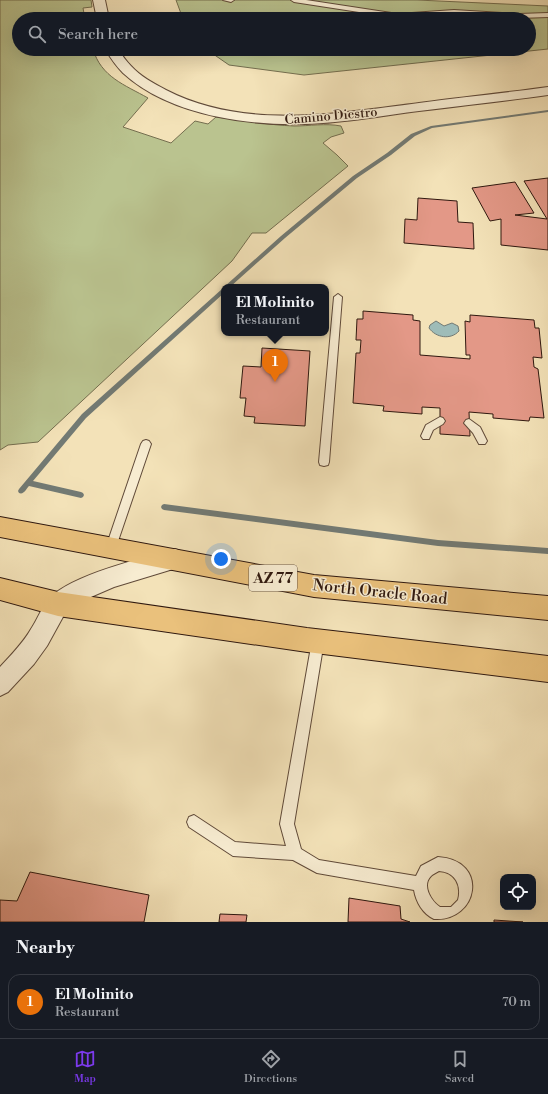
<!DOCTYPE html>
<style>
body{margin:0;font-family:"Libre Bodoni",serif;background:#242831;color:#f1f3f6}
.controls{position:absolute;right:12px;bottom:12px;display:grid;overflow:hidden;border-radius:8px;box-shadow:0 4px 16px #0002}
.controls button{width:36px;height:36px;display:grid;place-items:center;padding:0;border:0;border-bottom:1px solid #363941;background:#171b24;color:#f1f3f6;font:20px sans-serif}
.you{position:absolute;left:221px;top:559px;width:14px;height:14px;margin:-10px;border:3px solid #fff;border-radius:50%;background:#1a73e8;box-shadow:0 0 0 6px #1a73e833}
.badge{display:grid;place-items:center;width:26px;height:26px;border-radius:50%;background:#7c3aed;color:#fff;font-size:13px;font-weight:700}
.pin{position:absolute;translate:-50% -33px;filter:drop-shadow(0 1px 2px #0008)}
.pin::after{content:'';position:absolute;top:21px;width:14px;height:12px;background:inherit;clip-path:polygon(0 0,100% 0,50% 100%)}
.popup{position:absolute;left:221px;top:284px;width:108px;height:52px;box-sizing:border-box;display:grid;place-content:center;border-radius:8px;background:#171b24;filter:drop-shadow(0 1px 3px #0005);font-size:13px;white-space:nowrap;color:#9ea1a6}
.popup b{font-size:15px;color:#f1f3f6}
.popup::after{content:'';position:absolute;left:50%;top:100%;margin-left:-8px;border:8px solid transparent;border-top-color:#171b24}
.list{margin:0;padding:0;list-style:none}
h2{display:flex;justify-content:space-between;align-items:center;height:52px;margin:0;padding:0 16px;font-size:17px}
h2 small{font-size:13px;font-weight:400;color:#9ea1a6}
.list li{display:grid;grid-template-columns:26px 1fr auto;gap:12px;align-items:center;box-sizing:border-box;height:56px;margin:0 8px 8px;padding:0 8px;border:1px solid #363941;border-radius:12px}
.list b{display:block;font-size:15px;white-space:nowrap}
.list p{margin:0;font-size:13px;white-space:nowrap;color:#9ea1a6}
.list em{font-size:13px;font-style:normal;color:#9ea1a6}
.icon{flex:none;width:22px;height:22px;fill:none;stroke:currentColor;stroke-width:2;stroke-linecap:round;stroke-linejoin:round}
.map{position:relative;flex:none;width:548px;height:922px;overflow:hidden}
.search{position:absolute;background:#171b24;box-shadow:0 4px 16px #0002;left:12px;right:12px;top:12px;height:44px;display:flex;align-items:center;gap:10px;box-sizing:border-box;padding:0 14px;border-radius:22px;color:#9ea1a6;font-size:15px}
.sheet{height:116px;background:#171b24}
nav{display:flex;justify-content:space-around;align-items:center;box-sizing:border-box;height:56px;border-top:1px solid #363941;background:#171b24;font-size:11px;color:#9ea1a6}
nav a{display:grid;justify-items:center;gap:2px}
nav .on{color:#7c3aed}
.map>svg:first-child{display:block}
.green{fill:#bac38f;stroke:#746e4f}
.water{fill:#9ebcb8;stroke:#727a74}
.lines{fill:none;stroke-linecap:round;stroke-linejoin:round}
.stream{fill:#727a74;fill-rule:evenodd}
.building{fill:#e39887;stroke:#2f180f}
.service-casing{stroke:#604a39;stroke-width:2}
.minor-casing{stroke:#604a39;stroke-width:2}
.trunk-casing{stroke:#2f180f;stroke-width:2}
.service{fill:#f7ecd1;fill-rule:evenodd}
.minor{fill:#f7ecd1;fill-rule:evenodd}
.trunk{fill:#eac17c;fill-rule:evenodd}
.labels{text-anchor:middle;dominant-baseline:central;stroke-width:3;stroke-linejoin:round;paint-order:stroke}
.far-street-label{font-size:13px;fill:#2f180f;stroke:#f7ecd1}
.shield{fill:#f7ecd1;stroke:#6b5849;stroke-width:1}
.shield-label{font-size:15px;font-weight:bold;fill:#2f180f}
.street-label{font-size:16px;fill:#2f180f;stroke:#f7ecd1}
</style>
<div class="map">
<svg width="548" height="922" viewBox="0 0 548 922">
<rect width="100%" height="100%" fill="#f3e2b8"/>
<filter id="stains"><feTurbulence type="fractalNoise" baseFrequency=".005" numOctaves="4"/><feColorMatrix values="0 0 0 0 .2 0 0 0 0 .09 0 0 0 0 .02 0 0 0 .5 -.17"/></filter>
<radialGradient id="worn" r=".72"><stop offset=".6" stop-color="#630" stop-opacity="0"/><stop offset="1" stop-color="#630" stop-opacity=".3"/></radialGradient>
<!-- green -->
<path class="green" d="M0,0H91L92,7L83,8L85,19H19V49H93C101,77 125,85 148,98L123,127L171,143L195,121L208,124L216,117C242,120 268,125 294,126C310,126 325,123 341,126L344,133L331,137L323,143L337,155L348,166L266,233H252L232,261L38,442L8,445L0,450Z
M176,0H417L548,6V49L304,75L229,65L206,49H529V19H183Z"/>
<!-- water -->
<path class="water" d="M436,321L444,326L452,323L458,326L459,331C451,340 436,338 429,328L430,325Z"/>
<g class="lines">
<!-- stream -->
<path class="stream" d="M548,110V112L432,128L415,136L391,155L357,178L285,238L230,287H224L281,236L353,176L387,153L411,134L431,126Z
M224,288V293L86,418L33,481L81,492L83,493L84,495L83,497L81,498L29,486C26,489 24,495 19,493L18,491L19,489L82,414L222,289Z
M164,504L438,540L548,548V554L438,546L164,510L162,509L161,507L162,505Z"/>
</g>
<!-- building -->
<path class="building" d="M548,178V250L501,245V219L490,221L472,188L515,182L534,213L515,215L547,219L524,181Z
M418,198L457,201L458,222L473,223L474,249L404,243L405,219L417,220Z
M363,311L413,315V320L420,321V355L470,359V355H466L465,321L470,322V315L534,320L535,328H539L542,358L533,357L534,367L538,369L544,418L530,417L529,421L493,418V414L469,412L470,436L440,434V408L422,407V414L383,411L384,406L353,403L356,353H360L361,340H356L357,319H363Z
M262,348L310,351L305,426L254,423L255,417L244,416L246,398H240L243,366L261,367Z
M30,872L149,895L144,922H0V900L17,901Z
M349,898L400,906L401,919L410,922H348Z
M220,914L247,915L246,922H219Z
M494,920L523,922H494Z"/>
<g class="lines">
<defs>
<path id="service" d="M223,0H234L231,2Z
M291,0H306L398,14L454,10L519,14L548,13V17L519,18L454,14L398,18L294,2Z
M338,294L342,297L329,462L328,465L324,466L320,465L319,462L334,297Z
M440,417L443,418L445,421L443,424L433,430L429,439H423L421,436L426,425Z
M469,419L480,427L487,441L485,444H479L473,433L464,423L466,420Z
M146,440L149,441L151,444L116,547L115,550L111,552L107,550L106,547L141,444L143,441Z
M318,635L322,637L324,641L294,824L301,849L319,860L416,876L421,866L438,857C490,860 478,922 434,919C423,914 416,902 414,890L317,873L293,860L233,856L189,827L187,822L189,817L194,815L235,842L286,846L280,824L312,641L314,637ZM439,871C455,872 462,885 458,900L451,907H440C432,902 421,886 431,876C433,874 437,872 439,871Z"/>
<path id="minor" d="M93,0H105L109,19H97Z
M105,49H118C122,55 126,61 131,66C140,76 153,83 166,90C244,130 335,114 419,103C462,97 505,93 548,87V95C505,101 462,106 419,111C387,115 355,121 323,123C259,128 172,118 123,73C116,66 110,57 105,49Z
M175,549L183,552L186,559L183,566L114,587L77,603L64,615L47,646L34,664L8,692L0,696V667C11,655 23,643 31,629C37,620 41,609 48,600C69,575 143,558 175,549Z"/>
<path id="trunk" d="M0,517L314,575L548,596V620L314,597L0,537Z
M0,578L58,592L307,628L548,656V682L307,652L58,616L0,600Z"/>
</defs>
<!-- service casing -->
<use href="#service" class="service-casing"/>
<!-- minor casing -->
<use href="#minor" class="minor-casing"/>
<!-- trunk casing -->
<use href="#trunk" class="trunk-casing"/>
<!-- service -->
<use href="#service" class="service"/>
<!-- minor -->
<use href="#minor" class="minor"/>
<!-- trunk -->
<use href="#trunk" class="trunk"/>
</g>
<g class="labels">
<!-- far-street labels -->
<g class="far-street-label">
<text transform="translate(331 116) rotate(-5)">Camino Diestro</text>
</g>
<!-- shield labels -->
<rect class="shield" x="249" y="565" width="48" height="26" rx="3"/>
<g class="shield-label">
<text x="273" y="578">AZ 77</text>
</g>
<!-- street labels -->
<g class="street-label">
<text transform="translate(380 592) rotate(6)">North Oracle Road</text>
</g>
</g>
<rect width="100%" height="100%" filter="url(#stains)"/>
<rect width="100%" height="100%" fill="url(#worn)"/>
</svg>
<div class="controls">
<button><svg class="icon" aria-label="locate" viewBox="0 0 24 24"><circle cx="12" cy="12" r="6"/><path d="M12 2v4M12 18v4M2 12h4M18 12h4"/></svg></button>
</div>
<div class="you"></div>
<div class="pin badge" style="left:275px;top:382px;background:#e8710a">1</div>
<div class="popup"><b>El Molinito</b>Restaurant</div>
<div class="search"><svg class="icon" aria-label="search" viewBox="0 0 24 24"><circle cx="10" cy="10" r="6"/><path d="M15 15l6 6"/></svg>Search here</div>
</div>
<section class="sheet">
<h2>Nearby<small></small></h2>
<ul class="list">
<li><span class="badge" style="background:#e8710a">1</span><div><b>El Molinito</b><p>Restaurant</p></div><em>70 m</em></li>
</ul>
</section>
<nav>
<a class="on"><svg class="icon" aria-label="map" viewBox="0 0 24 24"><path d="M3 6l6-2 6 2 6-2v14l-6 2-6-2-6 2zM9 4v14M15 6v14"/></svg>Map</a>
<a><svg class="icon" aria-label="directions" viewBox="0 0 24 24"><path d="M12 3l9 9-9 9-9-9zM9 14v-3h6M13 9l2 2-2 2"/></svg>Directions</a>
<a><svg class="icon" aria-label="saved" viewBox="0 0 24 24"><path d="M7 4h10v16l-5-4-5 4z"/></svg>Saved</a>
</nav>
